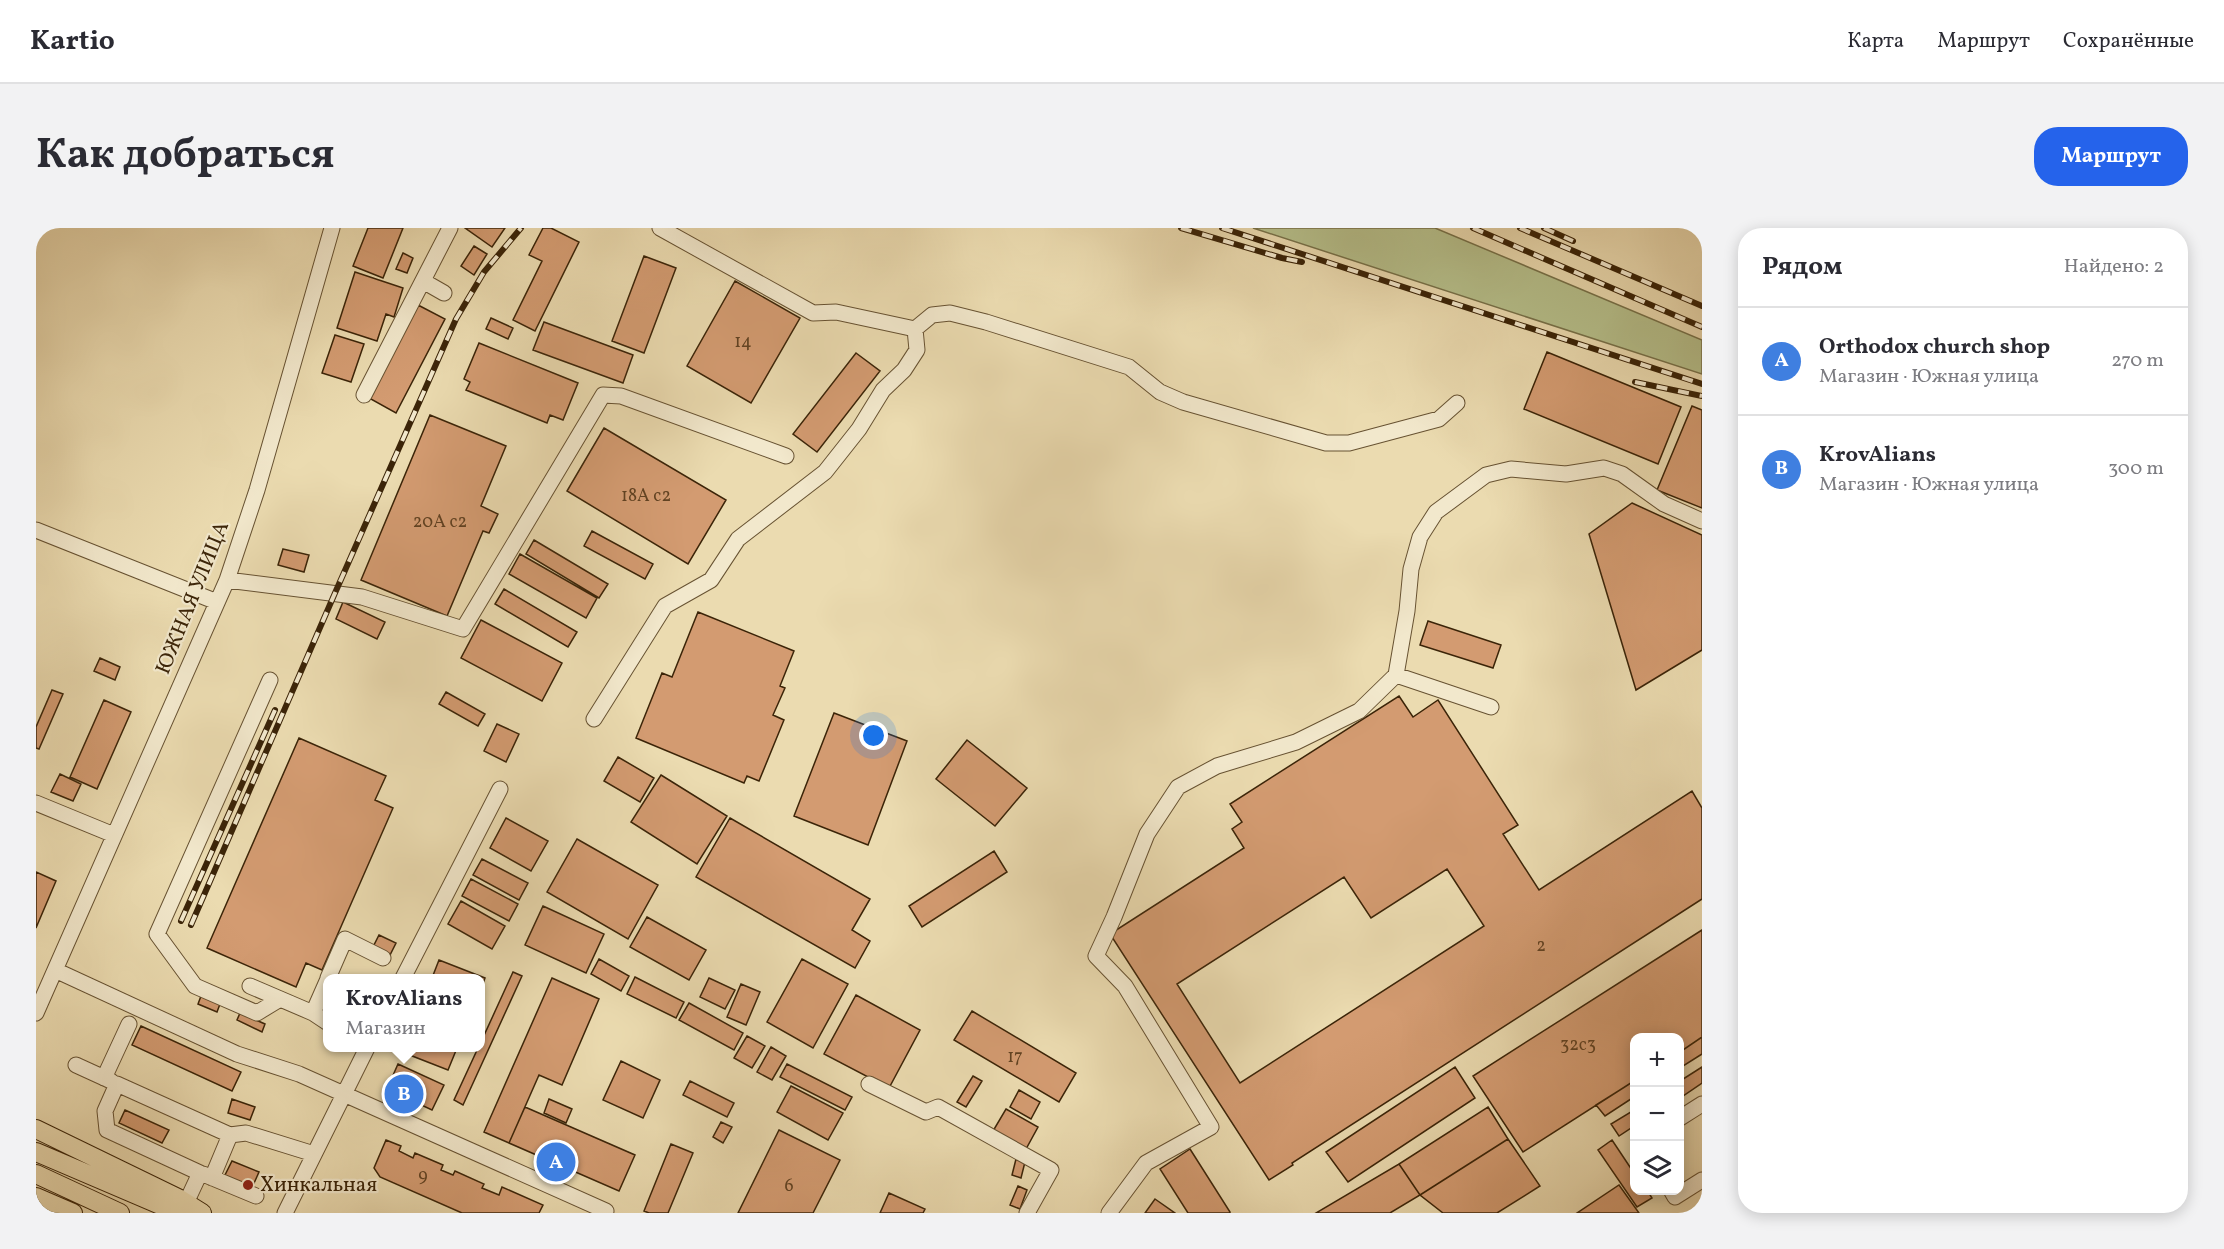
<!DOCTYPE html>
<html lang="ru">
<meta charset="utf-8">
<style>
body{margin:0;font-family:Vollkorn,serif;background:#f2f2f3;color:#2b2b33}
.controls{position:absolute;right:18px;bottom:18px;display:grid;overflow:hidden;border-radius:12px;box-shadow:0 3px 15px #0003}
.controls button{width:54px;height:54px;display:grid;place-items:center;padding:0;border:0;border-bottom:2px solid #e1e1e2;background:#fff;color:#2b2b33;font:30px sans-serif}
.you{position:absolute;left:838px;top:508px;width:21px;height:21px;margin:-15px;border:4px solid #fff;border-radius:50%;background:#1a73e8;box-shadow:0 0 0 9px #1a73e833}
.badge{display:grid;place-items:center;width:39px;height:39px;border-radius:50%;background:#2563eb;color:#fff;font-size:20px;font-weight:700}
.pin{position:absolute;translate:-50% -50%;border:3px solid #fff;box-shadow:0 2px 6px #0006}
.popup{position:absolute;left:287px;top:746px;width:162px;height:78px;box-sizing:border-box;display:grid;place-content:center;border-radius:12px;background:#fff;filter:drop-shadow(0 2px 4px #0005);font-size:20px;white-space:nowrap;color:#7c7c81}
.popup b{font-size:22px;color:#2b2b33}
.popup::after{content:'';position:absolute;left:50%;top:100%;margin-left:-12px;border:12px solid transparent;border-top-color:#fff}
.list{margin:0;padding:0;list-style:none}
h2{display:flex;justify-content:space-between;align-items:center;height:78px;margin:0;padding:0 24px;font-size:26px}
h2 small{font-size:20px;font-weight:400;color:#7c7c81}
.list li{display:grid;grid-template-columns:39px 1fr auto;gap:18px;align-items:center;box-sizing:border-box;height:108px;padding:0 24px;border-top:2px solid #e1e1e2}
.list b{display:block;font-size:22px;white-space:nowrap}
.list p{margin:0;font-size:20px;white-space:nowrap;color:#7c7c81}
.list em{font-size:20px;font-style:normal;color:#7c7c81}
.icon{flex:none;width:33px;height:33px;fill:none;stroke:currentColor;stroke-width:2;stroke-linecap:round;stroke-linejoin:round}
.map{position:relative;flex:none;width:1666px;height:985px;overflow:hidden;border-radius:24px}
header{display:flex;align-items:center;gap:36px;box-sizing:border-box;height:84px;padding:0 30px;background:#fff;border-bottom:2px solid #e1e1e2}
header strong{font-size:28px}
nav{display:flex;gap:33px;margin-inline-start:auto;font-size:21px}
.intro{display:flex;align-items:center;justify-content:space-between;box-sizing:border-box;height:144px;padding:0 36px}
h1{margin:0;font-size:42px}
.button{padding:15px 27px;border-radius:24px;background:#2563eb;color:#fff;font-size:21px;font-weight:700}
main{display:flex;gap:36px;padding:0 36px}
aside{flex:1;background:#fff;border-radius:24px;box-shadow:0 3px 15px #0003}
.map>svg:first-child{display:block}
.green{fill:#b6c08c;stroke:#78724a;stroke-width:1.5}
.building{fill:#d39b71;stroke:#3b2408;stroke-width:1.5;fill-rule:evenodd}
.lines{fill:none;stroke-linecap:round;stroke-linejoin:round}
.minor-casing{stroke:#675232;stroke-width:17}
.major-casing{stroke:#3b2408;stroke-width:20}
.minor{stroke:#f2e8cc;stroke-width:15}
.major{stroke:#ebdbb0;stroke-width:18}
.rail-casing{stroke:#3b2408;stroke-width:6}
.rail{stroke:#f2e8cc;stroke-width:4;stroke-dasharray:11;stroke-linecap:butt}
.poi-dot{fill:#8f2418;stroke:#f2e8cc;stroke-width:2}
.labels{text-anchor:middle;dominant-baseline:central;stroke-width:4.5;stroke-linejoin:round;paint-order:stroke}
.number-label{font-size:18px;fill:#614222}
.street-label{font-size:21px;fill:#3b2408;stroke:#f2e8cc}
.poi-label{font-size:21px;fill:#3b2408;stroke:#f2e8cc;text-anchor:start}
</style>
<header>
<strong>Kartio</strong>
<nav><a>Карта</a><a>Маршрут</a><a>Сохранённые</a></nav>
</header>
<div class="intro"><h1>Как добраться</h1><a class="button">Маршрут</a></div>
<main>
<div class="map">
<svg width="1666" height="985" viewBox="0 0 1666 985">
<rect width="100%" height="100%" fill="#ebdbb0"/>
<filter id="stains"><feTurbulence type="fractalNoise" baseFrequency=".00333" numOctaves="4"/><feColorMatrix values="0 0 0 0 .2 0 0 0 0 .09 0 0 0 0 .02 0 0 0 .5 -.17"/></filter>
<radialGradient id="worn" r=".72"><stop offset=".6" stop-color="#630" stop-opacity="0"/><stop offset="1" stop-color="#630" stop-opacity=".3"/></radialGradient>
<!-- green -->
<path class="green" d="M1217,0H1399L1666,112V146Z"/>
<!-- building -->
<path class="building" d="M332,0H367L347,50L317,38Z
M429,0H469L456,19Z
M507,0H515L543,14L499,103L477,92L506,33L493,27Z
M438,18L451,26L438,47L425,38Z
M367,25L377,30L371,45L360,41Z
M608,28L640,40L608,125L576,113Z
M319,44L367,60L358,89L350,86L341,113L301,100Z
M699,53L764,90L715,175L651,138Z
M382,77L409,91L360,185L333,170Z
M455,90L477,100L472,111L450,101Z
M508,94L597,127L587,155L497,122Z
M299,107L328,116L315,154L286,145Z
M443,115L542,155L527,192L514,187L511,195L430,162L434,154L428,151Z
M1511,124L1645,179L1622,236L1488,181Z
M820,125L844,143L781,224L757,206Z
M1656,178L1666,182V280L1621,262Z
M394,187L470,218L445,278L462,286L453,305L447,303L411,388L325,352Z
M568,200L690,272L652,336L531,263Z
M1596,275L1666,307V422L1600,462L1553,306Z
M556,303L617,336L609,351L548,318Z
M498,312L572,356L563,370L490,326Z
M247,321L273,327L268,344L242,337Z
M484,326L561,370L550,390L473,346Z
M468,361L541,404L532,419L459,376Z
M307,374L349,394L341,411L300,391Z
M662,384L758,423L744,458L749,460L737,487L748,492L723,553L711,548L708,555L600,510L626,445L636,449Z
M445,392L526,435L506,473L425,430Z
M1392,393L1465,417L1457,440L1384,417Z
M64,430L84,439L79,452L58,443Z
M16,462L27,466L3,521L0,520V499Z
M410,464L449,486L442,498L403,476Z
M1363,468L1377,489L1402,472L1482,597L1467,606L1503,662L1656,563L1666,580V671L1256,935L1257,937L1233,952L1074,706L1208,620L1196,601L1206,594L1194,576ZM1411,641L1448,698L1204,855L1141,756L1308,649L1335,690Z
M68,472L95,484L61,561L34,549Z
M798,485L871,513L832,617L758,588Z
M461,496L483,506L470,534L448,523Z
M263,510L350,548L339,572L357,580L286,742L270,735L260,759L171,720Z
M931,512L991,560L959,598L900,551Z
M582,529L618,550L604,574L568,553Z
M24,546L45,556L37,573L15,564Z
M625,547L691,588L661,636L595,594Z
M470,590L512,613L495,643L454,620Z
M694,590L834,671L816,702L834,713L819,740L660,649Z
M541,611L622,657L592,711L511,664Z
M958,623L971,644L886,699L873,678Z
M446,631L492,655L483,672L437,647Z
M0,644L20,653L0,700Z
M435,651L482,676L473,693L426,668Z
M425,673L469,698L456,721L412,696Z
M507,678L568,706L550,745L489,717Z
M611,689L670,722L653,752L594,719Z
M1666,702V809L1644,824V810H1598V853L1487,924L1437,848Z
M343,707L360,715L354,727L337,719Z
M563,731L593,748L585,763L555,746Z
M766,731L812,756L777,820L731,794Z
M403,732L449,750L445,761V750H396Z
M477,744L486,748L427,877L418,872L442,820H445V814Z
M599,749L648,774L640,790L591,766Z
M516,750L563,771L526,857L503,847L473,915L448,904Z
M673,750L699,762L689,781L664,769Z
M705,756L724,764L710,797L691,789Z
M820,767L884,802L853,860L788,826Z
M165,768L184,776L181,784L162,776Z
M653,775L707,805L698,822L643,792Z
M936,783L1040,845L1023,874L918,812Z
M204,785L229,796L226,804L201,792Z
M105,798L205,844L196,863L96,817Z
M711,808L729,818L716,840L698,830Z
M1666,809V826L1644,840V824Z
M735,819L750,828L736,852L721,844Z
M368,820H421L412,842L366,824Z
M585,833L624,852L607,890L567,872Z
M362,836L408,857L396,882L351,861Z
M751,836L816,869L809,882L744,849Z
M1419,839L1439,870L1312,954L1290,924Z
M1666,839V855L1644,870V853Z
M937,848L946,853L930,879L921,874Z
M654,853L698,875L691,889L647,867Z
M1598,853V869L1569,888L1560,877Z
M755,858L807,885L792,912L741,884Z
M983,862L1004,874L995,891L974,879Z
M196,871L219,879L214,892L192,885Z
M513,871L536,881L530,895L508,885Z
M489,879L599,927L583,963L473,915Z
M1452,879L1472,911L1384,967L1363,936Z
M970,881L1002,899L990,921L957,903Z
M89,882L133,902L126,915L83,895Z
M1598,882V898L1583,908L1575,896Z
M685,894L696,899L687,915L677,909Z
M743,902L804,932L777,985H702Z
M1472,911L1504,958L1461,985H1407L1384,967Z
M350,912L365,918L363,923L377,930L379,925L407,937L405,942L417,947L419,943L448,956L446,960L463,967L466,959L507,977L503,985H426L344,949L338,940Z
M1576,912L1598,945V962H1611L1616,970L1601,979L1562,922Z
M635,916L657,925L632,985H613L608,983Z
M1154,921L1194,984V985H1152L1124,941Z
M980,931L989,934L985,950L976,947Z
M196,933L223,944L215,962L187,951Z
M1363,936L1384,967L1354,985H1280Z
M1583,957L1603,985H1541Z
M982,958L991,962L984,981L974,977Z
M853,965L889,981L887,985H844Z
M1119,971L1139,985H1109Z"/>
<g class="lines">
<defs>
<path id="minor" d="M624,0L777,85L800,84L879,101
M387,53L408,65
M879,101L896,87L914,85L950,94L1093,139L1124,164L1147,174L1290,215H1313L1403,191L1421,175
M328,167L414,0
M0,302L181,374
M191,352L326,369L427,401L567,167L585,168L750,228
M1360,447L1371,383L1375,341L1384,309L1400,284L1450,247L1475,241L1530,246L1568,240L1586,246L1628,276L1666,293
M234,452L121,706L159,758L221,785L244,771
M558,491L629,378L675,352L702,311L789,244L823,201L847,162L868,142L881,122L879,101
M0,575L78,607
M19,742L201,826L263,846L570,983
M292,750L309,711L347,730
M367,750L464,561
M292,751L277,785L292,795
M214,758L277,785
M0,785L191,352L221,262L296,0
M40,837L75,853
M68,850L93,796
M833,856L890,884L902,879L1015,942L991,985
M1644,890L1666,876
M194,907L210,905L278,926
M167,946L220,968
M1635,962L1639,969L1666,952
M150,975L164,945L71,902L69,883L81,856L194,907L176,950
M249,985L331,820
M1073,985L1110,935L1175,899L1089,758L1060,728L1078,689L1111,606L1142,559L1181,538L1260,514L1323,483L1360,447L1455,479"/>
<path id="major" d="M0,901L142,970L166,985
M0,924L143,985
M0,946L84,985
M0,969L37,985"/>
</defs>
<!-- minor casing -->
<use href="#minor" class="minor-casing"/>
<!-- major casing -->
<use href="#major" class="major-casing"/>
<!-- minor -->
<use href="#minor" class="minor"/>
<!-- major -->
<use href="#major" class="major"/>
<defs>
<path id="rail" d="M1145,0L1246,30L1266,34
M1186,0L1666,156
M1437,0L1666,99
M1484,0L1666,78
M1508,0L1537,13
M1599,154L1666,168
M145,693L239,482
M155,697L299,365L420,91L448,44L485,0"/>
</defs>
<!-- rail casing -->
<use href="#rail" class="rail-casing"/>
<!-- rail -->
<use href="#rail" class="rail"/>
</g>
<!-- markers -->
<circle class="poi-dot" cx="212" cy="957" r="6"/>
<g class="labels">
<!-- number labels -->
<g class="number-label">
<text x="707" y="114">14</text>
<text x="610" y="268">18А с2</text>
<text x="404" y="294">20А с2</text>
<text x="1505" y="718">2</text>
<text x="1542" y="817">32с3</text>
<text x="979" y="829">17</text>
<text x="387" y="948">9</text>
<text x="753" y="958">6</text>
</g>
<!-- street labels -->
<g class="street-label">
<text transform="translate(157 370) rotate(-68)">ЮЖНАЯ УЛИЦА</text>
</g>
<!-- poi labels -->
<g class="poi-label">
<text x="224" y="957">Хинкальная</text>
</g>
</g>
<rect width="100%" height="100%" filter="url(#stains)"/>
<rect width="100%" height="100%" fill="url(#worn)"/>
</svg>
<div class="controls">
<button>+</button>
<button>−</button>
<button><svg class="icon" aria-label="layers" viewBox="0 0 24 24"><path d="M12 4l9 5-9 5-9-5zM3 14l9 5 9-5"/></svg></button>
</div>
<div class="you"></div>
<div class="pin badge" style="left:520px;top:934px;background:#3f7fe0">A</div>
<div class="pin badge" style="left:368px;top:866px;background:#3f7fe0">B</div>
<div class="popup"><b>KrovAlians</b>Магазин</div>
</div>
<aside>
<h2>Рядом<small>Найдено: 2</small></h2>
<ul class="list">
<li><span class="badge" style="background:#3f7fe0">A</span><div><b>Orthodox church shop</b><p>Магазин · Южная улица</p></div><em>270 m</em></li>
<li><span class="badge" style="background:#3f7fe0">B</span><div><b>KrovAlians</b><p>Магазин · Южная улица</p></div><em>300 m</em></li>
</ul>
</aside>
</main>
